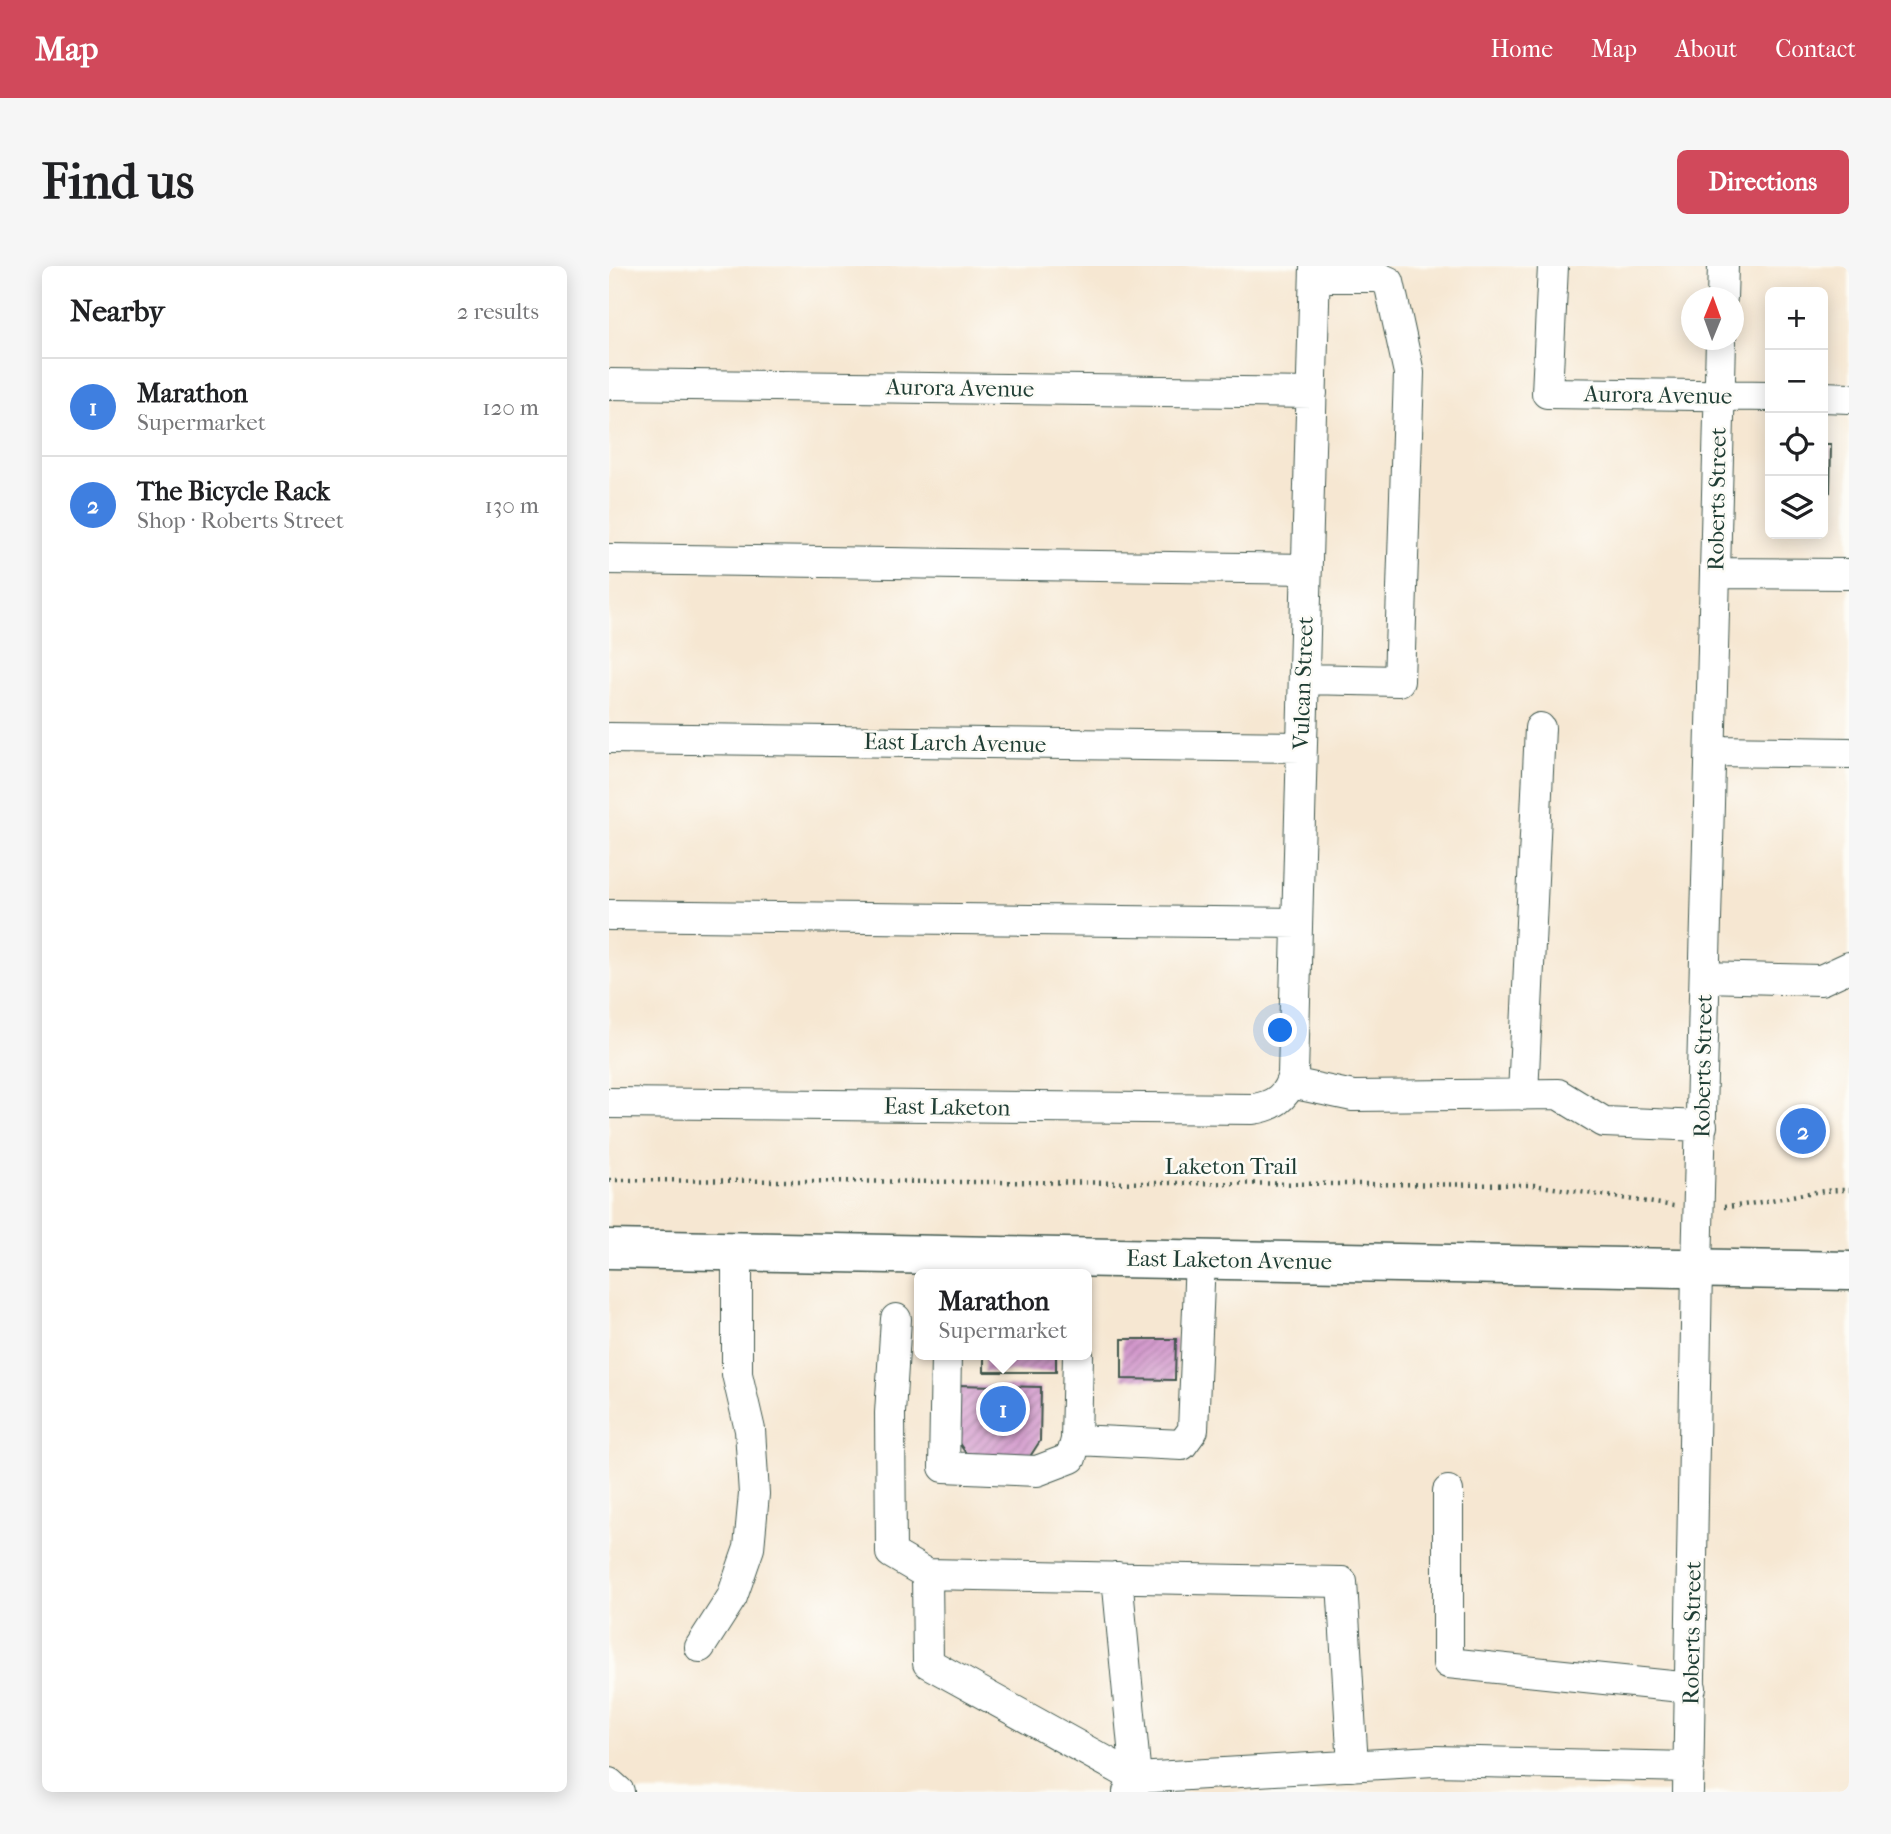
<!DOCTYPE html>
<meta charset="utf-8">
<style>
body{margin:0;font-family:"IM FELL French Canon",serif;background:#f6f6f6;color:#202124}
.controls{position:absolute;right:21px;top:21px;display:grid;overflow:hidden;border-radius:10px;box-shadow:0 4px 18px #0003}
.controls button{width:63px;height:63px;display:grid;place-items:center;padding:0;border:0;border-bottom:2px solid #e0e0e0;background:#fff;color:#202124;font:35px sans-serif}
.compass{position:absolute;left:1072px;top:21px;width:63px;height:63px;border-radius:50%;background:#fff;box-shadow:0 4px 18px #0003;rotate:1deg}
.you{position:absolute;left:672px;top:765px;width:24px;height:24px;margin:-18px;border:5px solid #fff;border-radius:50%;background:#1a73e8;box-shadow:0 0 0 10px #1a73e833}
.badge{display:grid;place-items:center;width:46px;height:46px;border-radius:50%;background:#d1495b;color:#fff;font-size:23px;font-weight:700}
.pin{position:absolute;translate:-50% -50%;border:4px solid #fff;box-shadow:0 2px 7px #0006}
.popup{position:absolute;left:305px;top:1003px;width:178px;height:91px;box-sizing:border-box;display:grid;place-content:center;border-radius:10px;background:#fff;filter:drop-shadow(0 2px 5px #0005);font-size:23px;white-space:nowrap;color:#757577}
.popup b{font-size:26px;color:#202124}
.popup::after{content:'';position:absolute;left:50%;top:100%;margin-left:-14px;border:14px solid transparent;border-top-color:#fff}
.list{margin:0;padding:0;list-style:none}
h2{display:flex;justify-content:space-between;align-items:center;height:91px;margin:0;padding:0 28px;font-size:30px}
h2 small{font-size:23px;font-weight:400;color:#757577}
.list li{display:grid;grid-template-columns:46px 1fr auto;gap:21px;align-items:center;box-sizing:border-box;height:98px;padding:0 28px;border-top:2px solid #e0e0e0}
.list b{display:block;font-size:26px;white-space:nowrap}
.list p{margin:0;font-size:23px;white-space:nowrap;color:#757577}
.list em{font-size:23px;font-style:normal;color:#757577}
.icon{flex:none;width:38px;height:38px;fill:none;stroke:currentColor;stroke-width:2;stroke-linecap:round;stroke-linejoin:round}
.map{position:relative;flex:none;width:1240px;height:1526px;overflow:hidden;border-radius:10px}
header{display:flex;align-items:center;gap:42px;box-sizing:border-box;height:98px;padding:0 35px;background:#d1495b;color:#fff}
header strong{font-size:33px}
nav{display:flex;gap:38px;margin-inline-start:auto;font-size:24px}
.intro{display:flex;align-items:center;justify-content:space-between;box-sizing:border-box;height:168px;padding:0 42px}
h1{margin:0;font-size:49px}
.button{padding:18px 32px;border-radius:10px;background:#d1495b;color:#fff;font-size:24px;font-weight:700}
main{display:flex;gap:42px;padding:0 42px}
aside{flex:1;background:#fff;border-radius:10px;box-shadow:0 4px 18px #0003}
.map>svg:first-child{display:block}
.building{fill:url(#building-hatch)}
.lines{fill:none;stroke-linecap:round;stroke-linejoin:round}
.minor-casing{stroke:#3f564c;stroke-width:32}
.major-casing{stroke:#3f564c;stroke-width:41}
.path{stroke:#3f564c;stroke-width:4.5;stroke-dasharray:2 5;stroke-linecap:butt}
.minor{stroke:#fff;stroke-width:30}
.major{stroke:#fff;stroke-width:38}
.labels{text-anchor:middle;dominant-baseline:central;stroke-width:5;stroke-linejoin:round;paint-order:stroke}
.street-label{font-size:23px;fill:#1f3d34;stroke:#fdfcf7}
</style>
<header>
<strong>Map</strong>
<nav><a>Home</a><a>Map</a><a>About</a><a>Contact</a></nav>
</header>
<div class="intro"><h1>Find us</h1><a class="button">Directions</a></div>
<main>
<aside>
<h2>Nearby<small>2 results</small></h2>
<ul class="list">
<li><span class="badge" style="background:#3f7fe0">1</span><div><b>Marathon</b><p>Supermarket</p></div><em>120 m</em></li>
<li><span class="badge" style="background:#3f7fe0">2</span><div><b>The Bicycle Rack</b><p>Shop · Roberts Street</p></div><em>130 m</em></li>
</ul>
</aside>
<div class="map">
<svg width="1240" height="1526" viewBox="0 0 1240 1526">
<defs>
<pattern id="building-hatch" width="6" height="6" patternUnits="userSpaceOnUse" patternTransform="scale(1.75)"><rect width="6" height="6" fill="#d296cb"/><path d="M-1 1l2-2M0 6l6-6M5 7l2-2" fill="none" stroke="#aa7ca6"/></pattern>
</defs>
<rect width="100%" height="100%" fill="#fdfcf7"/>
<filter id="ink" filterUnits="userSpaceOnUse"><feTurbulence type="fractalNoise" baseFrequency=".0143" numOctaves="2"/><feDisplacementMap in="SourceGraphic" scale="14" xChannelSelector="R" yChannelSelector="G"/><feConvolveMatrix kernelMatrix="1 2 1 2 8 2 1 2 1" color-interpolation-filters="sRGB"/></filter>
<filter id="wash" filterUnits="userSpaceOnUse"><feTurbulence type="fractalNoise" baseFrequency=".00686" numOctaves="4" result="noise"/><feDisplacementMap in="SourceGraphic" scale="28" xChannelSelector="R" yChannelSelector="G"/><feGaussianBlur stdDeviation="1.57" result="paint"/><feColorMatrix in="noise" values="0 0 0 0 0 0 0 0 0 0 0 0 0 0 0 0 0 1.4 0 .05"/><feComposite in="paint" operator="in"/></filter>
<g filter="url(#wash)">
<rect width="100%" height="100%" fill="#f6e7d2"/>
<g id="blocks">
<!-- building -->
<path class="building" d="M1214,178H1222L1221,226L1214,225Z
M513,1073H567L566,1114L513,1113Z
M375,1089H447V1106H375Z
M348,1119L432,1121L431,1175L420,1192L359,1190L347,1173Z"/>
</g>
</g>
<g filter="url(#ink)">
<use href="#blocks" fill-opacity="0" stroke="#3f564c" stroke-width="2"/>
<g class="lines">
<defs>
<path id="minor" d="M944,0L938,127L1161,130
M1113,32L1114,0
M0,118L703,127
M1214,131L1240,132
M0,293L698,303
M1106,307L1240,308
M695,413L790,415L800,107L780,16L769,11H706
M0,472L692,481
M1102,485L1240,487
M0,649L688,657
M1096,711L1212,714L1240,701
M682,817L744,830L949,828L995,856L1093,860
M914,829L931,462
M0,837L644,843C666,840 679,830 684,808L706,0
M287,1053L281,1147L282,1287L318,1308
M337,1089L335,1201L428,1205L462,1192L467,1174L469,1089
M467,1174L573,1179L584,1164L591,993
M839,1225V1397L1082,1422
M508,1311L527,1512
M91,1381L123,1331L140,1282L145,1228L141,1164L128,1108V985
M527,1512L319,1397L318,1308L733,1316L744,1500
M0,1517L10,1526
M519,1526L527,1512L825,1495L1080,1501
M1079,1526L1088,1002L1112,74"/>
<path id="major" d="M0,983L1240,1005"/>
</defs>
<!-- minor casing -->
<use href="#minor" class="minor-casing"/>
<!-- major casing -->
<use href="#major" class="major-casing"/>
<!-- path -->
<path class="path" d="M0,914L925,919L1065,940
M1115,941C1158,938 1198,923 1240,924"/>
<!-- minor -->
<use href="#minor" class="minor"/>
<!-- major -->
<use href="#major" class="major"/>
</g>
</g>
<g class="labels">
<!-- street labels -->
<g class="street-label">
<text transform="translate(351 122) rotate(1)">Aurora Avenue</text>
<text transform="translate(1049 129) rotate(1)">Aurora Avenue</text>
<text transform="translate(1108 233) rotate(-89)">Roberts Street</text>
<text transform="translate(694 417) rotate(-88)">Vulcan Street</text>
<text transform="translate(346 477) rotate(1)">East Larch Avenue</text>
<text transform="translate(1094 800) rotate(-89)">Roberts Street</text>
<text transform="translate(338 841) rotate(1)">East Laketon</text>
<text x="622" y="900">Laketon Trail</text>
<text transform="translate(620 994) rotate(1)">East Laketon Avenue</text>
<text transform="translate(1083 1367) rotate(-89)">Roberts Street</text>
</g>
</g>
</svg>
<div class="controls">
<button>+</button>
<button>−</button>
<button><svg class="icon" aria-label="locate" viewBox="0 0 24 24"><circle cx="12" cy="12" r="6"/><path d="M12 2v4M12 18v4M2 12h4M18 12h4"/></svg></button>
<button><svg class="icon" aria-label="layers" viewBox="0 0 24 24"><path d="M12 4l9 5-9 5-9-5zM3 14l9 5 9-5"/></svg></button>
</div>
<svg class="compass" viewBox="-18 -18 36 36"><path d="M0-13l5 13h-10z" fill="#e53935"/><path d="M0 13l5-13h-10z" fill="#757577"/></svg>
<div class="you"></div>
<div class="pin badge" style="left:394px;top:1143px;background:#3f7fe0">1</div>
<div class="popup"><b>Marathon</b>Supermarket</div>
<div class="pin badge" style="left:1194px;top:865px;background:#3f7fe0">2</div>
</div>
</main>
